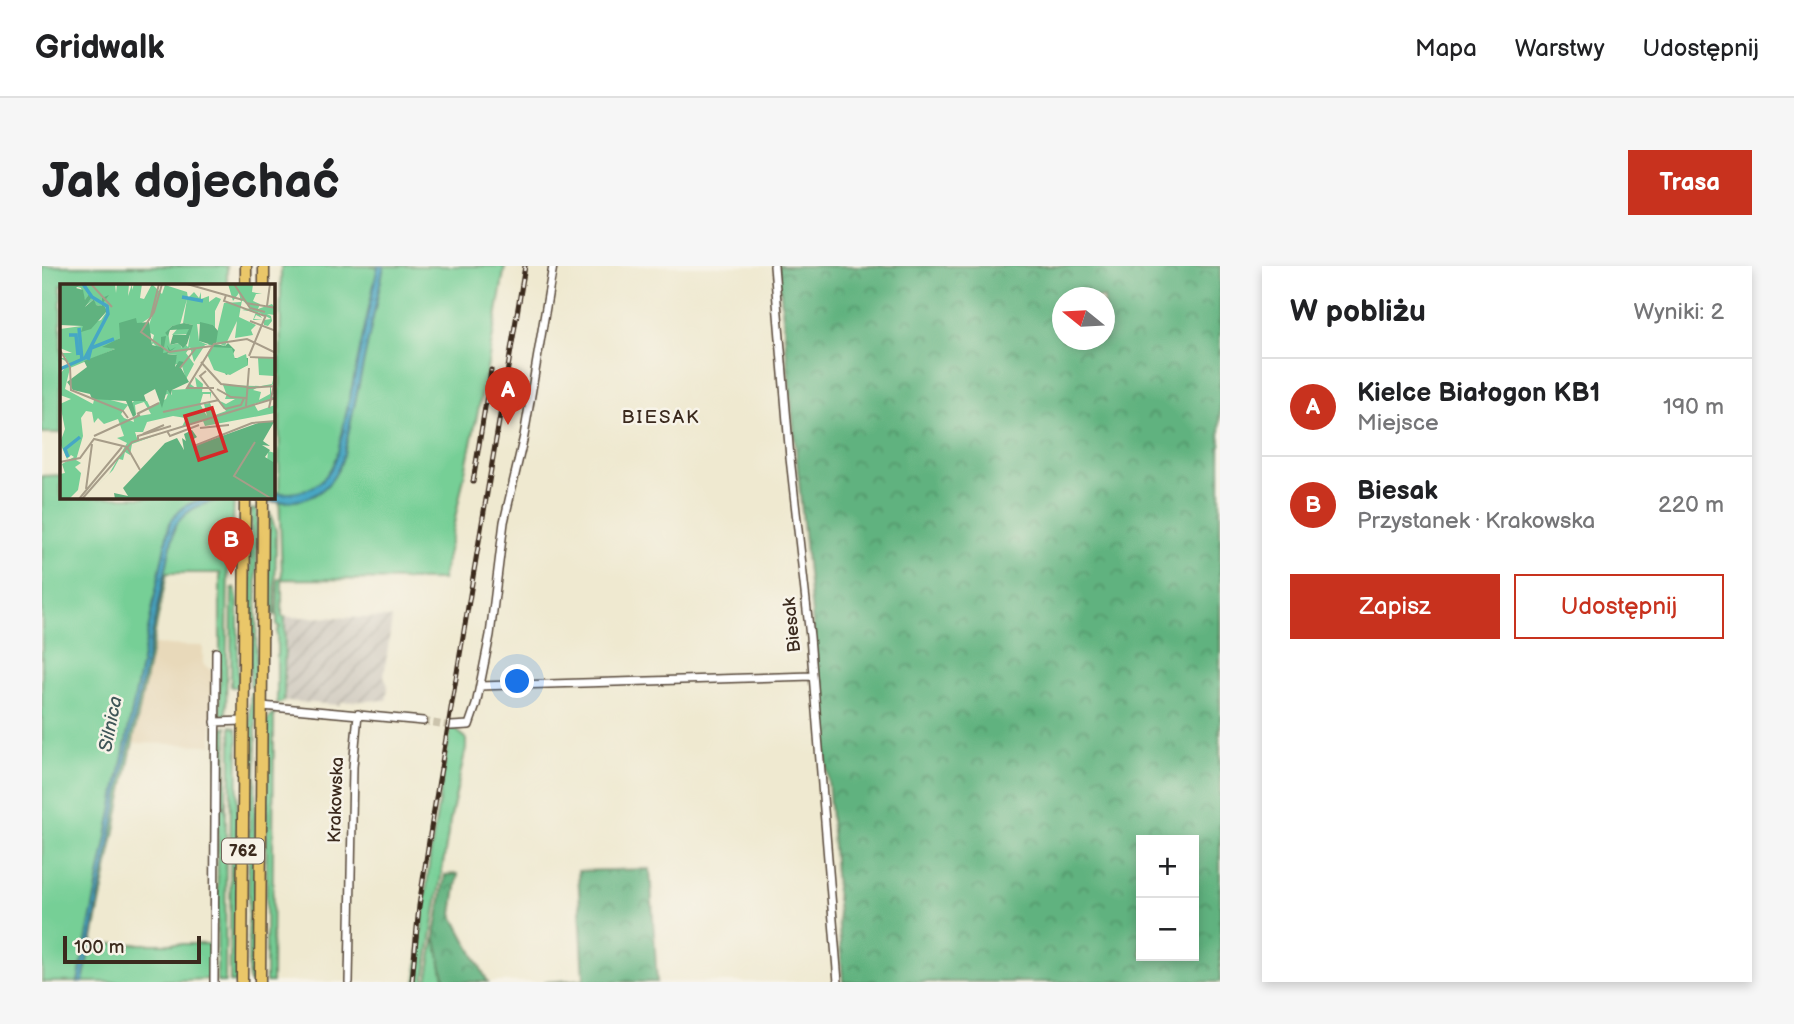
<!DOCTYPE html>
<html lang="pl">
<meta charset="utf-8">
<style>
body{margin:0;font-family:"Balsamiq Sans",sans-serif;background:#f6f6f6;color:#202124}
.controls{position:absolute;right:21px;bottom:21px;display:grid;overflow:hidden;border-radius:0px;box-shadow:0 4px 10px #0003}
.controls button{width:63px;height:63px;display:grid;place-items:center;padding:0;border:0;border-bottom:2px solid #e0e0e0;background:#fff;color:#202124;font:35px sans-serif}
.compass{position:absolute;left:1010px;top:21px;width:63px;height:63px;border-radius:50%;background:#fff;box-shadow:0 4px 10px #0003;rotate:288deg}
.scale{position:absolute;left:21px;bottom:18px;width:138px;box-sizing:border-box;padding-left:7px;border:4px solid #3b2a1e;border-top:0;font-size:19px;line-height:24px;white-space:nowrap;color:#3b2a1e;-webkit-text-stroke:5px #f7f3e8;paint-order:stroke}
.you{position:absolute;left:476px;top:416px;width:24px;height:24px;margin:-18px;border:5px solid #fff;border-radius:50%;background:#1a73e8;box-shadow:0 0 0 10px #1a73e833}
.badge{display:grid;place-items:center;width:46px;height:46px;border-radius:50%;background:#c8321e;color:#fff;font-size:23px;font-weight:700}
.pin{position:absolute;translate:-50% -58px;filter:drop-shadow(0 2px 4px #0008)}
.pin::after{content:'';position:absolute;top:37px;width:24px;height:21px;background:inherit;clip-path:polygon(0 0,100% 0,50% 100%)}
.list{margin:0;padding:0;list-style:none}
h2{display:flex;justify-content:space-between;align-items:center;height:91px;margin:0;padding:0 28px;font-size:30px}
h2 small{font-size:23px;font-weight:400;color:#757577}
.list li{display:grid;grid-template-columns:46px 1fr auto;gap:21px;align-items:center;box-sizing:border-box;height:98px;padding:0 28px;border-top:2px solid #e0e0e0}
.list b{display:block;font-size:26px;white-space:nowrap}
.list p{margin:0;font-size:23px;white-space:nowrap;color:#757577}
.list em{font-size:23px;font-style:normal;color:#757577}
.actions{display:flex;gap:14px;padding:21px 28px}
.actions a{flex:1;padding:16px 0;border:2px solid #c8321e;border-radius:0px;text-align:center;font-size:24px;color:#c8321e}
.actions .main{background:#c8321e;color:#fff}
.map{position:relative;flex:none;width:1178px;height:716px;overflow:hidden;border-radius:0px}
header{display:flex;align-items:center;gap:42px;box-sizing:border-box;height:98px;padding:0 35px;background:#fff;border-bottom:2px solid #e0e0e0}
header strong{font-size:33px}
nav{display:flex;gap:38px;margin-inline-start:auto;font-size:24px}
.intro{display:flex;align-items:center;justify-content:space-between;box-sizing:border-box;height:168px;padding:0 42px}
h1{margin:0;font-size:49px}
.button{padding:18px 32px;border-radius:0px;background:#c8321e;color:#fff;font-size:24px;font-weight:700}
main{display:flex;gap:42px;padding:0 42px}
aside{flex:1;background:#fff;border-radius:0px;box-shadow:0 4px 10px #0003}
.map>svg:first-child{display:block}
.built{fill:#e8d9ba}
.industrial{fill:url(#industrial-furrows)}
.green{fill:#76cf96;stroke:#587c5a;stroke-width:2}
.forest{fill:url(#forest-crowns);stroke:#4e6e4e;stroke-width:2;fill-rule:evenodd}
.water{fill:url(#water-ripples);stroke:#406872;stroke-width:2}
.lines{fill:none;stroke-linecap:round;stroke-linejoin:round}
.street-tunnel{stroke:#cbc3ac;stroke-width:7;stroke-dasharray:7 3.5;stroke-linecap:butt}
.street-casing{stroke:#564739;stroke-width:10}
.primary-casing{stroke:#564739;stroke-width:13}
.street{stroke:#fff;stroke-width:7}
.primary{stroke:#eac769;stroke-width:10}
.rail-casing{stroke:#3b2a1e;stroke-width:5}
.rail{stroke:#f7f3e8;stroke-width:2.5;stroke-dasharray:8;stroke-linecap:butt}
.labels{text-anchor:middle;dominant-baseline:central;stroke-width:5;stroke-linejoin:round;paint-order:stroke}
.shield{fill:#f7f3e8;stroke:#73665b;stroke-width:2}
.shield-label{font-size:16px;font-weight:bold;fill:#3b2a1e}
.street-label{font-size:18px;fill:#3b2a1e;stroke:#f7f3e8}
.neighbourhood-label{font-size:19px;letter-spacing:2px;fill:#3b2a1e;stroke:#f7f3e8}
.water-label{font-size:19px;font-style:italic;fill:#3f5658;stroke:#f7f3e8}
.inset-river{fill:none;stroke:#46a7c5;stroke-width:3.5}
.inset-road{fill:none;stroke:#a79d89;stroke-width:2}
.view{fill:#d62828;fill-opacity:0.15;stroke:#d62828;stroke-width:3.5}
.inset-edge{fill:none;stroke:#3b2a1e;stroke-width:3.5}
</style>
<header>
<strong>Gridwalk</strong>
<nav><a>Mapa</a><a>Warstwy</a><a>Udostępnij</a></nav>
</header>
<div class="intro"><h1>Jak dojechać</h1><a class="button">Trasa</a></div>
<main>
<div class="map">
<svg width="1178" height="716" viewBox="0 0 1178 716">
<defs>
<pattern id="industrial-furrows" width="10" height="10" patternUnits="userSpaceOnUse" patternTransform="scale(1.75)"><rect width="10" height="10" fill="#c9c3b8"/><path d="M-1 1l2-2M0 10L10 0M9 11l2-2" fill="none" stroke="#a49f95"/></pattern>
<pattern id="forest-crowns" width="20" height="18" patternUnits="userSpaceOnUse" patternTransform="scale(1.75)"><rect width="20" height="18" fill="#60b27f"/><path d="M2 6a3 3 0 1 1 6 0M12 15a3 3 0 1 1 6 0" fill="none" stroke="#509167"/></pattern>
<pattern id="water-ripples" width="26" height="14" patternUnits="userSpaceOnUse" patternTransform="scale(1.75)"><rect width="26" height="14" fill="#46a7c5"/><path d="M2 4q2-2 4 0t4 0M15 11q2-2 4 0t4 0" fill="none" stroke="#3c889f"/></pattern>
</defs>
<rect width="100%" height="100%" fill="#f7f3e8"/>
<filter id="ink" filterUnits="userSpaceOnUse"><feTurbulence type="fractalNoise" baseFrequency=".0143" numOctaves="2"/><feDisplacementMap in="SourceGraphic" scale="14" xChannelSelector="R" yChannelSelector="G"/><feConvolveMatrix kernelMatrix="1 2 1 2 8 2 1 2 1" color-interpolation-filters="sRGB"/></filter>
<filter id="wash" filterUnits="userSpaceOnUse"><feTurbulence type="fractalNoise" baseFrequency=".00686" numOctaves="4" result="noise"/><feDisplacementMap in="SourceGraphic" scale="28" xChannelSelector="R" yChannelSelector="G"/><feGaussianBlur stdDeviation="1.57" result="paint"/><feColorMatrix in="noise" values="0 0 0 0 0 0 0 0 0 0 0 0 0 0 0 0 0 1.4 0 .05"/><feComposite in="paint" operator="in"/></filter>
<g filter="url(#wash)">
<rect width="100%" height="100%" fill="#efe9d0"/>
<!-- built -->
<path class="built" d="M109,379L161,380V398L170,405V479L89,477Z"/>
<!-- industrial -->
<path class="industrial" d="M243,351L350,352L342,410L346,420L344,434L299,436L298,439L242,435Z"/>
<!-- green -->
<path class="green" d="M0,0H185V19H19V167H0Z
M239,0H463L446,98L400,314L240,313V351H243L242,435L239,437H235V365L238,361L235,360L236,313L240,312L237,222Z
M19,209V231H192L191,259L186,296L184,450L179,448L178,444V307H125L50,678H170V713L86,716H0V210Z
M209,243L215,244L214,421H208Z
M227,245L234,265L233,349H231L226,321Z
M193,322L196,337V421H189L190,324Z
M208,427H214L212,716H207L206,705Z
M232,446L230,716H224L225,455Z
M185,460L184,540H176L177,479L180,477V462Z
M189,460L194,462L196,469L194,716H188Z
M409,460L424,472V482L408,555L382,716H374L388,590Z
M176,542H184L183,716H175Z
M393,669L403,716H385Z"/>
<!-- forest -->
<path class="forest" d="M736,0H1178V716H801L786,513ZM1020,32H1062V74H1020ZM1099,574H1152V690H1099Z
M608,603L615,716H501L542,713L536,605Z
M416,608L410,648L446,716H403L393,669L403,609Z"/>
<!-- water -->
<path class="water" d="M336,0H342L302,188C273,283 178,196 133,260L80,513L41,716H36L127,259C146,221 196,231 231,231V227C265,229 285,220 296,186Z"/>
</g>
<g filter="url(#ink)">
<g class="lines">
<!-- street-tunnel -->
<path class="street-tunnel" d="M381,455L409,460"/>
<defs>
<path id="street" d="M732,0L748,192L768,371L796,716
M438,420L771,410
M220,440L381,455
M173,456L202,455
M409,460L427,459L434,439L448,369L462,256L482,170L511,0
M172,716L174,386
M307,716L311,501L316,448"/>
<path id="primary" d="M204,19V0
M222,19V0
M200,716L203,231
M218,716L221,231"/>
</defs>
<!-- street casing -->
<use href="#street" class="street-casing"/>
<!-- primary casing -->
<use href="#primary" class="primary-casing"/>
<!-- street -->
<use href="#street" class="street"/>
<!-- primary -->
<use href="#primary" class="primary"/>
<defs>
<path id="rail" d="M431,216L449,104
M370,716L377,640L389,562L483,0"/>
</defs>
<!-- rail casing -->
<use href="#rail" class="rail-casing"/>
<!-- rail -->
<use href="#rail" class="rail"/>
</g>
</g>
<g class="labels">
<!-- shield labels -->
<rect class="shield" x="180" y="572.5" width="42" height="25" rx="5"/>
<g class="shield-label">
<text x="201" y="585">762</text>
</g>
<!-- street labels -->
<g class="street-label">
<text transform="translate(750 359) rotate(-96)">Biesak</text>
<text transform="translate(294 534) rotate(-88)">Krakowska</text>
</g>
<!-- neighbourhood labels -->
<g class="neighbourhood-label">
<text x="619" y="151">BIESAK</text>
</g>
<!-- water labels -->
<g class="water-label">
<text transform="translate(69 458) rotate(-79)">Silnica</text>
</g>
</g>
<!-- overview -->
<g transform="translate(18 18)">
<rect width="215" height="215" fill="#efe9d0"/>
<path d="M7,0H55L56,9L57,0H69L68,12L72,0V6L74,0H82L80,14L84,15L92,0L102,10L105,1L127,8L128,14L134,8L139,14L141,8V15L149,12V18L156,13L161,15L155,27V46L153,41L137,40L139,57L148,61L157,50L150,52L144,46L157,49L164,19L181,18L179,9L173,17L168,0H193L192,8L202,10H196L193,17L200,20L198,25L212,20L215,24V31L207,30L211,32L212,37L208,42L204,41V36L211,35L198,28L202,34L196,31L194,35L203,36H193L196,28L182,26L191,24L182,16L179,33L196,41L191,46L193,51L175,54L177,37L165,62L155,58L152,61H145L134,78L130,63L126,69L134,80L126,95L121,79L113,81L117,71L103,69L93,59L91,63L94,51L87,47L92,32L51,60L58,61L44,62L55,65L10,84L5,105L33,120L35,112L70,121L75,116L87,117L90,123L106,115L108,110L100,112L107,106L112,111V106L127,105L129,99L137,105L135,93L143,100L142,108H151V115L150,110H143L140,120L147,132L144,120L150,119L155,131L166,127L160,117L166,120L175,115H165L167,110L155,106L166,109L163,101L200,102L193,106L201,108L199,116L210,110V102H201L212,100L214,92L199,91L198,74H215V100L211,101V110L215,108L211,112L215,114L194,120L198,127L215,121V129L145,142L143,137L122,143L126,134L113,132L87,138L83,148H75L78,157L122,142L72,160L70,171L65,168L63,176L59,175L53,186L48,191L22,215L49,190L67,159L57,154L64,152L58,135L44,140L38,134L34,139L32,128L26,127L21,134L23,152L16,176L21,179L15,183L21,189L18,206L9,215H0V190L5,189L2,180L14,173L11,171L7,175L0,159L5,145L0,120L11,115L0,111V90L9,79L0,74H6L2,69H12L0,64V45L22,42L29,25L40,21H35L34,15L24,23L32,13L29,10L25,17L21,4ZM127,15L123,39L133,41L119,43L112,51L130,50L128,63L124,59L122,64L119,59L110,61L108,47L105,50L112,42L120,41ZM41,22L39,29L45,22L47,27L41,36L24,42L30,26ZM84,118L91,130L73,133L74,138L64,134L61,130L68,121L76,131L75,121ZM208,167L215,169V174L200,208L190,202L207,178Z" fill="#76cf96" fill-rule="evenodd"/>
<path d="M0,0H21L16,4L23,6L25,16L29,10L32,13L25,23L34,15L36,21L42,22V14L49,11L43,19L47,27L31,45L21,48L23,42L0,41ZM76,34L77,39L89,38L92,61L101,63V53L106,52L103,69L109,68L107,61L110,66L116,63L107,70L117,71L115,83L119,77L124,78L121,84L129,98L112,106L111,111L107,106L102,124L95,105L84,111L86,117H72L76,131L73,133L66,117L32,115L30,110L13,106L7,98L27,83L24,77L55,65L42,63L60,54L59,39ZM140,38L153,41L158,47L156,60L165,62L168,59L175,66L171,74H188V81L166,91L152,61L139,57ZM124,39L133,41L127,60L123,64L118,59L110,61L113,51H126L129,45L110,46L108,52L105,49L112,42ZM201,138H214L203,157L210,162L202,161L210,166L205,173L213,178L215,174V215H55L54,209L68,212L63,204L105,159L117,154L124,166L122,154L126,157L124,150L132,146L137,153L132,156L134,162Z" fill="#60b27f"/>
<path d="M151,63L172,64L175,75L186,70L188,81L170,91L154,86L147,70Z" fill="#76cf96"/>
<path class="inset-river" d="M122,13L143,17M19,44L22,76M9,51H16L18,71M28,76L31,64L54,55M0,85L25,74L48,30L47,22L32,13L23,0M8,173L5,165L20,153"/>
<path class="inset-road" d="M31,0L52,23M102,0L94,28L81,48L109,68L152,62M127,0L183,16M174,0L190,24L205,28M166,11L164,17L205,32M186,19L216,24M207,22L210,0M91,32L99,0M190,37L216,47M0,66L10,83L11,106L63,127L68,134M189,72L206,31M190,73L216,74M141,78L161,100L187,103M120,84L136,64M146,87L140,92L165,125M154,104H127L154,60L187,55L216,69M187,104L216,102M157,105L171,113L186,114M186,122L189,84M209,124L216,91M165,125L181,121L184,114M103,128L159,116M77,130L99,119M140,144L169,141M107,147L110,152L139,141M83,150L104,141M34,152L80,131M78,156V152L111,142M195,158L174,192L212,215M134,162L192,139L216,137M67,163L80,186M0,178L20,174L34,155L67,163M26,205L32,160M19,215L62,163M22,215L72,158L216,114"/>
<path class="view" d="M152,124L166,167L139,176L125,132Z"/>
<rect width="215" height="215" class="inset-edge"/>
</g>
</svg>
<div class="controls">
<button>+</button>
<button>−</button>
</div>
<svg class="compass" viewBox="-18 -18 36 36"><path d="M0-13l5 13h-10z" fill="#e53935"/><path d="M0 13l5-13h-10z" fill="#757577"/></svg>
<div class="scale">100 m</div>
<div class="you"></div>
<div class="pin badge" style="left:466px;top:159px">A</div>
<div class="pin badge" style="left:189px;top:309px">B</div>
</div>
<aside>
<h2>W pobliżu<small>Wyniki: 2</small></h2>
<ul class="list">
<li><span class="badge">A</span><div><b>Kielce Białogon KB1</b><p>Miejsce</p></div><em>190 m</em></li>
<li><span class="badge">B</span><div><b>Biesak</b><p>Przystanek · Krakowska</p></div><em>220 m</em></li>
</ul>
<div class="actions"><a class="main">Zapisz</a><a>Udostępnij</a></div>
</aside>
</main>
